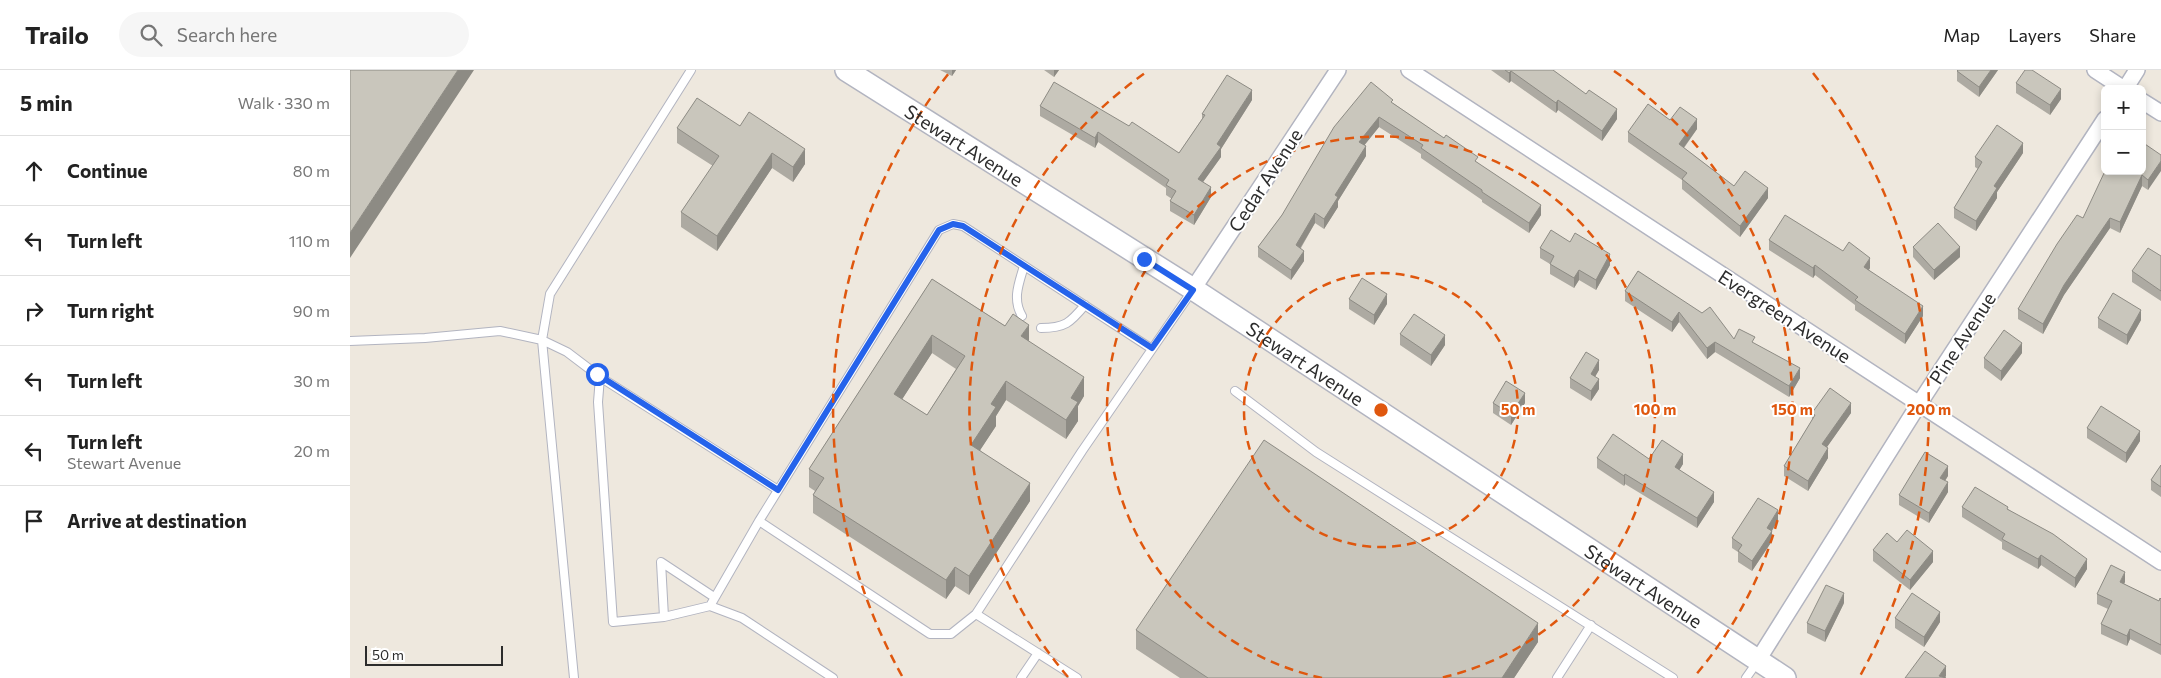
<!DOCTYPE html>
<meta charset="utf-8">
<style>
body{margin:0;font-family:Commissioner,sans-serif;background:#f6f6f6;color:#222}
.controls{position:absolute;right:15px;top:15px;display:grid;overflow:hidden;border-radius:8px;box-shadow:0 2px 8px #0003}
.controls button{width:45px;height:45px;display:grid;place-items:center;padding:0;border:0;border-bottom:1px solid #e0e0e0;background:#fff;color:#222;font:25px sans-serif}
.scale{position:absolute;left:15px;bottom:12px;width:138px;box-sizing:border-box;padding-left:5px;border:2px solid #2c2c2c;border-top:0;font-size:14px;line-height:18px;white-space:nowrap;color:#2c2c2c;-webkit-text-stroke:4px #fff;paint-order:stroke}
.stop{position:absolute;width:15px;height:15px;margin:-11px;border:4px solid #2563eb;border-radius:50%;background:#fff}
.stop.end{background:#2563eb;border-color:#fff;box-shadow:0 1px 5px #0008}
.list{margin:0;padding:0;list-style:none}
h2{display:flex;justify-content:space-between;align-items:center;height:65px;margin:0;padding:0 20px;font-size:21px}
h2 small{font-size:16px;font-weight:400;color:#767676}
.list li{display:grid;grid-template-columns:32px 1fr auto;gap:15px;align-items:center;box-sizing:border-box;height:70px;padding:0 20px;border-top:1px solid #e0e0e0}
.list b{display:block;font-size:19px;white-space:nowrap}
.list p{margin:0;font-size:16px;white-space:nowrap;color:#767676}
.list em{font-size:16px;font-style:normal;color:#767676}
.icon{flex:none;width:28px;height:28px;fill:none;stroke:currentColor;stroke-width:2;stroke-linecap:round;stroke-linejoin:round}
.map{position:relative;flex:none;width:1811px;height:608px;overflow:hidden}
header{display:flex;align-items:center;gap:30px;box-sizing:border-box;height:70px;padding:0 25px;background:#fff;border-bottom:1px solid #e0e0e0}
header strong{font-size:24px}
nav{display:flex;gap:28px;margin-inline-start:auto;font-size:18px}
.search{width:350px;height:45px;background:#f6f6f6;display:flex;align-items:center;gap:12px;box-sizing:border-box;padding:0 18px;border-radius:28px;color:#767676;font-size:19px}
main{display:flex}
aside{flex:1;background:#fff}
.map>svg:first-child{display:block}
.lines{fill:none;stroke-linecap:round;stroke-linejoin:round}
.service-casing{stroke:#b2b4c0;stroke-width:10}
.minor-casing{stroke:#b2b4c0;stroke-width:18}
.secondary-casing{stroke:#b2b4c0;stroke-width:24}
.service{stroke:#fff;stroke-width:8}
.minor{stroke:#fff;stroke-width:15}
.secondary{stroke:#fff;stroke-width:21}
.wall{fill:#adaaa2;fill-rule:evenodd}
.shaded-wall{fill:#8d8b84}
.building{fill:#c9c6bc;stroke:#8d8b84;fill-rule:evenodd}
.route{stroke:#2563eb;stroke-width:6}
.ring{fill:none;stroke:#df570e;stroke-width:2.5;stroke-dasharray:9 6}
.labels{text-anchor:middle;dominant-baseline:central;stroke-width:4;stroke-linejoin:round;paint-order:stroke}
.street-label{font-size:19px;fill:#2c2c2c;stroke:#fff}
.centre{fill:#df570e;stroke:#fff;stroke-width:2.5}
.ring-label{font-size:15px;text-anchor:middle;font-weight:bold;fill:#df570e;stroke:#fff;stroke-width:4;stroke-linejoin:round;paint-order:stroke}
</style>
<header>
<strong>Trailo</strong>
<div class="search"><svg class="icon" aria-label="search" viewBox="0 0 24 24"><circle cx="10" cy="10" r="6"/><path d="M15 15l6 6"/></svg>Search here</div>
<nav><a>Map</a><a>Layers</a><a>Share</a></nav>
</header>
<main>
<aside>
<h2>5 min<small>Walk · 330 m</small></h2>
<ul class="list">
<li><svg class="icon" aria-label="ahead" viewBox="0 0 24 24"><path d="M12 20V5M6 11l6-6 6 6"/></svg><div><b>Continue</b></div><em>80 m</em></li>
<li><svg class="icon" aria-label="left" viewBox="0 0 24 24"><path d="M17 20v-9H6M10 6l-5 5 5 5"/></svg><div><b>Turn left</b></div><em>110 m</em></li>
<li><svg class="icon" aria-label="right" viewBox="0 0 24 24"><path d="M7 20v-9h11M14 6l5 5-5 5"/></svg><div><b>Turn right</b></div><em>90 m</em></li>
<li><svg class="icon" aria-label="left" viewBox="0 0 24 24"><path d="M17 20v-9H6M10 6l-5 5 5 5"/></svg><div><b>Turn left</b></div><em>30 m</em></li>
<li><svg class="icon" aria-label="left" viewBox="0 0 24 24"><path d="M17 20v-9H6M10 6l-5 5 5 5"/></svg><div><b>Turn left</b><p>Stewart Avenue</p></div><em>20 m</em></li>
<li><svg class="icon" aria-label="arrive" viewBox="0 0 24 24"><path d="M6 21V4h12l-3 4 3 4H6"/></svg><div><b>Arrive at destination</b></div></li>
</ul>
</aside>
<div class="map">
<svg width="1811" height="608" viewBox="0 0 1811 608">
<rect width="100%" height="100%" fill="#eee8de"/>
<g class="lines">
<defs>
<path id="service" d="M672,246C662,229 669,213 674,196
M691,258C715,258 720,253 735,235
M0,271L75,268L150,261L192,270L217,282L250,307L428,420
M250,307L248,332L263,552L314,547L360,536
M885,321L966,382L1323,608
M409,451L580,564H601L626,544L732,381L842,221
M626,544L727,608
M314,547L311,492L364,527
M224,608L192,270L200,224L341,0
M483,608L392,548L360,536L409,451L589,160L603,154L613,156L802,279
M671,608L688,583
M1207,608L1241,555
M1396,608L1408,591"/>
<path id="minor" d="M1059,0L1811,492
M1745,0L1774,19
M1775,19L1787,0
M1792,31L1811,43
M843,219L988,0
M1408,590L1569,334L1755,49"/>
<g id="secondary">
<path id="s1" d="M496,0L843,219L1435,608"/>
</g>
</defs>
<!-- service casing -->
<use href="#service" class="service-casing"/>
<!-- minor casing -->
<use href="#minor" class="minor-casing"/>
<!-- secondary casing -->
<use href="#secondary" class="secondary-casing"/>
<!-- service -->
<use href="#service" class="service"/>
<!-- minor -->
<use href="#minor" class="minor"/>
<!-- secondary -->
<use href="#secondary" class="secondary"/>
</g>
<!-- wall -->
<path class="wall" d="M590,0H606L602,6Z
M694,0H709L704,7Z
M1141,0H1203L1267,49L1252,71L1208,40L1206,43L1161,11L1159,13Z
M1648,0L1629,27L1607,11V1Z
M1666,13L1711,29L1700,45L1666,23Z
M902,30L871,79V87L853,112L861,127L844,155L820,141V131L822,129L816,125V118L748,72L745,78L690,46V36L779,56L829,83L852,49V44Z
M1043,33L1128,93L1191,145L1179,163L1132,132V130L1071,88V84L1029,57L1014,75L1016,86L988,131V137L974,159L965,153L951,178L954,191L941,210L908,187V177L932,145Z
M1320,50L1347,59L1334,78L1384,116L1418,128L1390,167L1332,119V110L1278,72V62Z
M390,56L455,94L443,112L422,98L367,181L331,157V142L363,96L327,73V58Z
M1673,83L1647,122V128L1626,161L1604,148V138L1628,99L1625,97V87Z
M1811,85L1798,120L1792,116L1770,163L1760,158L1714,225L1693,264L1668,249V239L1733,148Z
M1419,170L1520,198L1519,200L1573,246L1555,274L1505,240V235L1465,205L1463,208L1419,180Z
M1563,177L1610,187L1584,210L1563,187Z
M1190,178L1260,195L1246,220L1229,210L1224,218L1200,204V194L1190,188Z
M1811,186V231L1782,212V201Z
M1288,201L1384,269L1405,274L1450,308L1439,327L1365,282L1357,289L1329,252L1322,262L1275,231V221Z
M582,209L679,271L734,326L728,336V351L716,369L656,330L646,346V356L630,380L680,431L619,525L605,516L596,529L463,443V425L465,421L459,417V399ZM582,283L606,299L577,345L552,329Z
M999,229L1037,234L1024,255L999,239Z
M1748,248L1791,250L1777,275L1748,258Z
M1050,264L1095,275L1081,296L1050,275Z
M1672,283L1651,311L1634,298V288Z
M1249,300L1245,306L1249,319L1241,331L1220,318V308Z
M1143,333H1175L1161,355L1143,343Z
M1462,343H1501L1477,377L1478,388L1458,421L1434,406V396L1462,350Z
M1737,358L1790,371L1776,393L1737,368Z
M1247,388L1299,389L1333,394L1329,400L1364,432L1347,458L1275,414L1274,416L1247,398Z
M1811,395V427L1801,420V410Z
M1598,406L1595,411L1598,422L1579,453L1549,435V425Z
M1612,437L1658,439L1737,499L1725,518L1691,495L1688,499L1652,479V472L1612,447Z
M1428,450L1422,461V471L1402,501L1388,492V482L1382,478V468Z
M1547,472L1583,492L1560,520L1523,491V480Z
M1775,512L1774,514L1809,531L1811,529V585L1780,569L1777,576L1751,564V554L1758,539L1747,534V524Z
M1494,533L1475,572L1457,563V553Z
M1545,548L1590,552L1574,577L1545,558Z
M786,560L1188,572L1164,608H830L786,579Z"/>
<!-- shaded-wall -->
<path class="shaded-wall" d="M108,0H124L0,188V163Z
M602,0H606L602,6Z
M704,0H709L704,7Z
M1641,0H1648L1629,27V17Z
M1161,1V11L1159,13V3Z
M1711,19V29L1700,45V35Z
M902,20V30L871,79V87L848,119V109L867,74Z
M1208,30V40L1206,43V33Z
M1267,39V49L1252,71V61Z
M1029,47V57L1009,82V72Z
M1347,49V59L1329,84V74Z
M748,62V72L745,78V68Z
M1673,73V83L1647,122V128L1626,161V151L1644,116Z
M1016,76V86L988,131V137L974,159V149L985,125Z
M455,79V94L443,112V97Z
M422,83V98L367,181V166Z
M1811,91V101L1798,120V110Z
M1792,105V116L1770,163V152Z
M861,117V127L844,155V145Z
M1418,118V128L1390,167V156Z
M1191,135V145L1179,163V153Z
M965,143V153L946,185V175Z
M1760,148V158L1714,225L1693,264V254L1714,215Z
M1610,177V187L1584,210V200Z
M954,181V191L941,210V200Z
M1260,184V195L1246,220V210Z
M1520,188V198L1514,207V197Z
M1465,195V205L1463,208V198Z
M1229,200V210L1224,218V208Z
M1037,224V234L1024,255V245Z
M1573,236V246L1555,274V264Z
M1791,240V250L1777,275V265Z
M1329,242V252L1322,262V252Z
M679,255V273L671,266Z
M582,265V283L544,342V324Z
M1095,265V275L1081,296V285Z
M1365,272V282L1357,289V278Z
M1672,273V283L1651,311V301Z
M1249,290V300L1241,314V304Z
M1450,298V308L1439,327V316Z
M734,307V326L728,336V351L716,369V350L721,328Z
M1249,309V319L1241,331V321Z
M656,311V330L646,346V356L621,394V375L641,334Z
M1175,323V333L1161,355V344Z
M1501,333V343L1472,384V374Z
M1790,361V371L1776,393V383Z
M1478,378V388L1458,421V411Z
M1333,384V394L1325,407V397Z
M1598,396V406L1590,418V408Z
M1275,404V414L1274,416V406Z
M1598,412V422L1579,453V443Z
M680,413V431L619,525V506Z
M1364,422V432L1347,458V448Z
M1428,440V450L1421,462L1422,461V471L1402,501V491L1417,458Z
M1583,481V492L1560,520V510Z
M1691,485V495L1688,499V489Z
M1737,489V499L1725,518V508Z
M605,497V516L596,529V510Z
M1775,502V512L1770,522V512Z
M1494,523V533L1475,572V561Z
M1590,542V552L1574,577V567Z
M1188,553V572L1164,608H1152Z
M1780,559V569L1777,576V566Z
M1596,596V606L1595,608L1589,606Z"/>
<!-- building -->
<path class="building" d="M0,0H108L0,163Z
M1155,0H1203L1236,24L1239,20L1267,39L1252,61L1208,30L1206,33L1161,1L1159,3Z
M1608,0H1641L1629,17L1607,1Z
M1675,0H1682L1711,19L1700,35L1666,13Z
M877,5L902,20L867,74L871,77L848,109L861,117L844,145L820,131L826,121L816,115L819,110L748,62L745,68L690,36L704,12L779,56L782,52L829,83L855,45L852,44Z
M1021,12L1043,30L1041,32L1094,68L1096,65L1128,87L1125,91L1191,135L1179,153L1132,122V120L1071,78L1073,75L1029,47L1009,72L1016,76L985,125L988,127L974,149L965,143L946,175L954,181L941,200L908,177L932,145L984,57Z
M347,28L390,56L399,42L455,79L443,97L422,83L367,166L331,142L369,86L327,58Z
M1298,34L1320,50L1330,37L1347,49L1329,74L1384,116L1395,101L1418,118L1390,156L1332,109L1337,103L1278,62Z
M1647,55L1673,73L1644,116L1647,118L1626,151L1604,138L1632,92L1625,87Z
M1792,72L1811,85V91L1798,110L1792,105L1770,152L1760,148L1714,215L1693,254L1668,239L1707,174L1727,145L1733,148L1755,101H1792Z
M1435,145L1493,181L1499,172L1520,188L1514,197L1573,236L1555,264L1505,230L1508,227L1465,195L1463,198L1419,170Z
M1588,153L1610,177L1584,200L1563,177Z
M1201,160L1220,172L1225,163L1260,184L1246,210L1229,200L1224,208L1200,194L1204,186L1190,178Z
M1798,178L1811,186V221L1782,201Z
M1288,201L1352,243L1360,237L1384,269L1389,259L1405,267L1402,272L1450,298L1439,316L1365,272L1357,278L1329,242L1322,252L1275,221Z
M1012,208L1037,224L1024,245L999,229Z
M582,209L655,256L663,244L679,255L671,266L734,307L721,328L728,332L716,350L656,311L641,334L646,337L621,375L680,413L619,506L605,497L596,510L463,425L474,408L459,399ZM582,265L615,286L577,345L544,324Z
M1763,223L1791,240L1777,265L1748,248Z
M1064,244L1095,265L1081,285L1050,264Z
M1654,260L1672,273L1651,301L1634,288Z
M1236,282L1249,290L1241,304L1249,309L1241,321L1220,308Z
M1156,311L1175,323L1161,344L1143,333Z
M1480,318L1501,333L1472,374L1478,378L1458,411L1434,396L1465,345L1462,343Z
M1751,336L1790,361L1776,383L1737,358Z
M1263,364L1299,389L1312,370L1333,384L1325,397L1364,422L1347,448L1275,404L1274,406L1247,388Z
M914,370L1188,553L1152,608H858L786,560Z
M1575,382L1598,396L1590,408L1598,412L1579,443L1549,425Z
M1811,395V417L1801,410Z
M1625,417L1658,437L1657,439L1703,464L1737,489L1725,508L1691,485L1688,489L1652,469L1655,464L1612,437Z
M1408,428L1428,440L1417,458L1422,461L1402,491L1388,481L1392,475L1382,468Z
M1557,460L1583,481L1560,510L1523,480L1537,463L1547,472Z
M1761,495L1775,502L1770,512L1809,531L1810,528L1811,529V575L1780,559L1777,566L1751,554L1762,531L1747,524Z
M1476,515L1494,523L1475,561L1457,553Z
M1562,523L1590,542L1574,567L1545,548Z
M1575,581L1596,596L1589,606L1596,608H1555Z"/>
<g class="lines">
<!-- route -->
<path class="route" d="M247,304L428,420L589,160L603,154L613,156L802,278L843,220L794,189"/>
</g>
<!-- distance rings -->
<g class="ring">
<circle cx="1031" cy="340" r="137"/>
<path d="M972 608A274 274 0 1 1 1090 608"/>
<path d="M718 607A411 411 0 0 1 798 1M1264 1A411 411 0 0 1 1344 607"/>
<path d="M552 606A548 548 0 0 1 599 3M1463 3A548 548 0 0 1 1510 606"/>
</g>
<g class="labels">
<!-- street labels -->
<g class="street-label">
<text stroke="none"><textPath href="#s1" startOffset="140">Stewart Avenue</textPath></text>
<text transform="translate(915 110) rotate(-57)">Cedar Avenue</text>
<text transform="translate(1435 246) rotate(33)">Evergreen Avenue</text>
<text transform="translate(1612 268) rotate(-57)">Pine Avenue</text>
<text stroke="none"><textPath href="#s1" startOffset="545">Stewart Avenue</textPath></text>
<text stroke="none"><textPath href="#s1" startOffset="950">Stewart Avenue</textPath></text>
</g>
</g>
<circle cx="1031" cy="340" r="8" class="centre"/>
<g class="ring-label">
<text x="1168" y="345">50 m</text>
<text x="1305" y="345">100 m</text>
<text x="1442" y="345">150 m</text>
<text x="1579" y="345">200 m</text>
</g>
</svg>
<div class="controls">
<button>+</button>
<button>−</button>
</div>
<div class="scale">50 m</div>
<div class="stop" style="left:247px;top:304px"></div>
<div class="stop end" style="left:794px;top:189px"></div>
</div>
</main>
